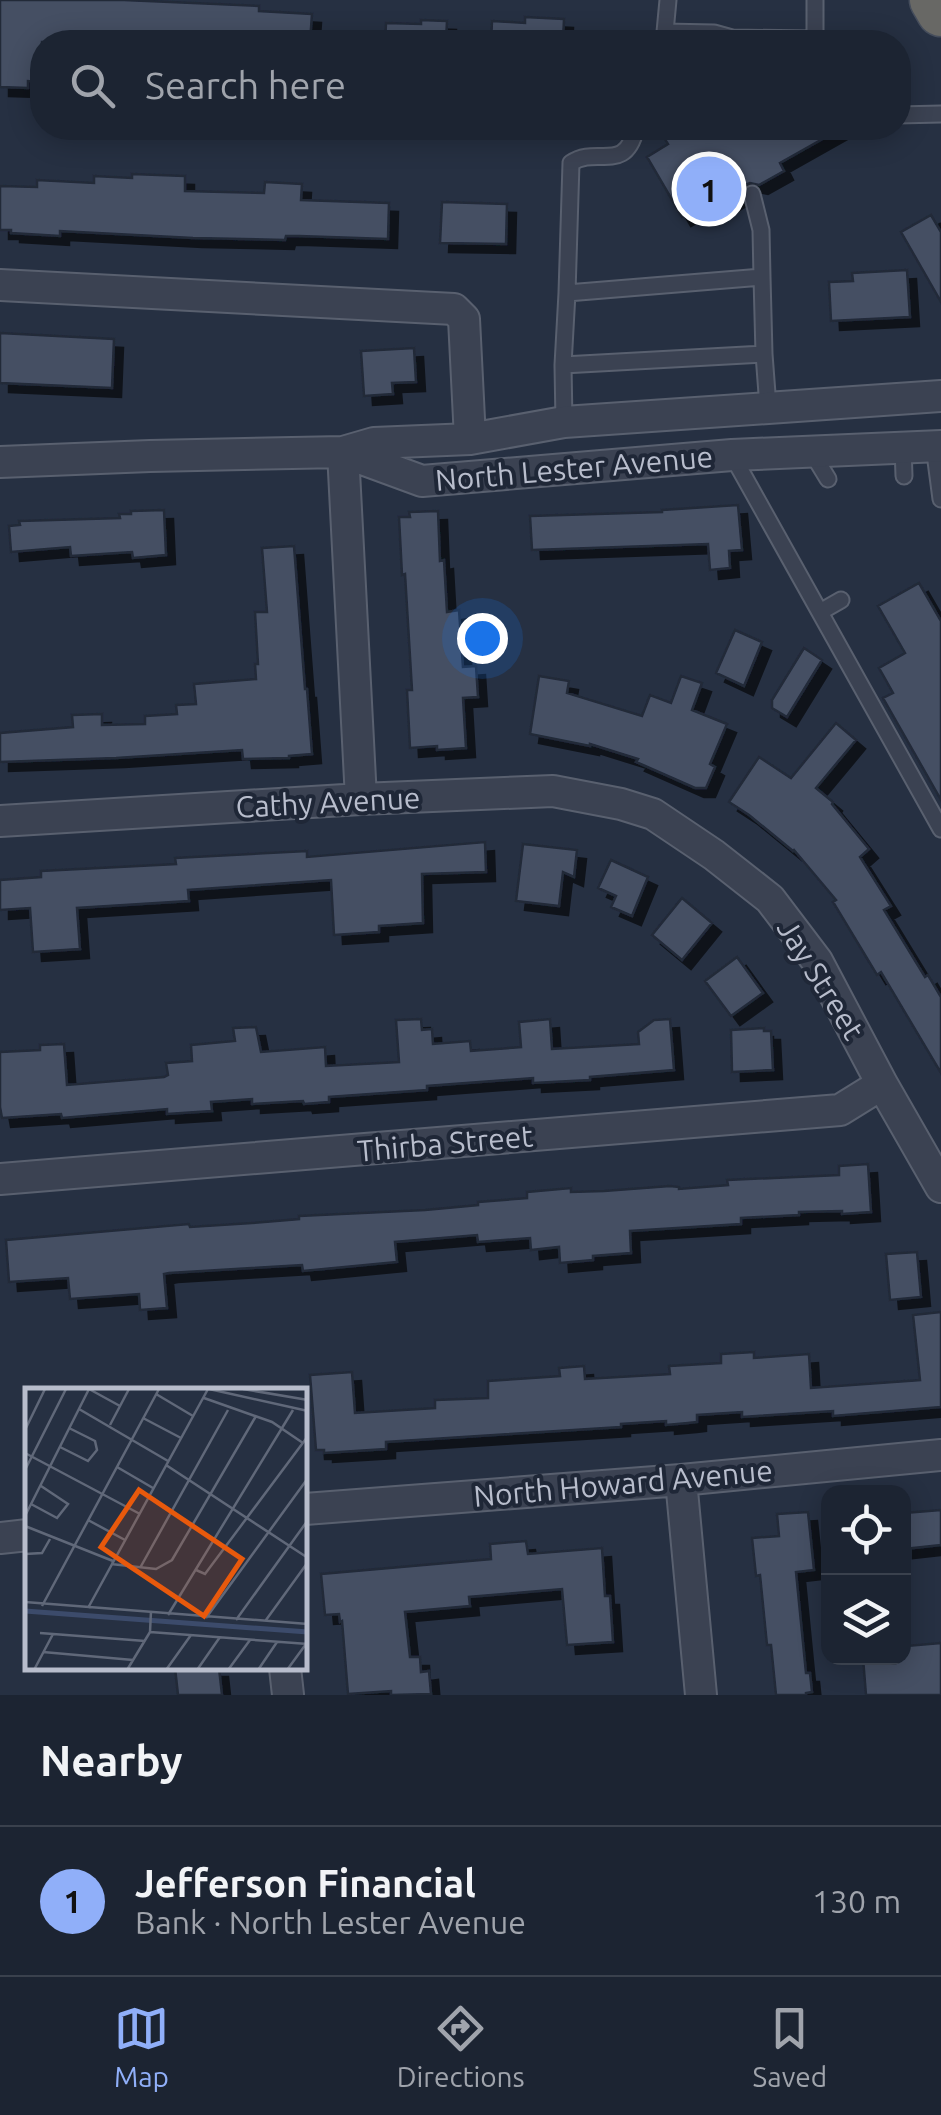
<!DOCTYPE html>
<meta charset="utf-8">
<style>
body{margin:0;font-family:Ubuntu,sans-serif;background:#29303e;color:#f1f3f6}
.controls{position:absolute;right:30px;bottom:30px;display:grid;overflow:hidden;border-radius:20px;box-shadow:0 5px 25px #0003}
.controls button{width:90px;height:90px;display:grid;place-items:center;padding:0;border:0;border-bottom:2px solid #3a414d;background:#1c2432;color:#f1f3f6;font:50px sans-serif}
.you{position:absolute;left:482px;top:638px;width:35px;height:35px;margin:-25px;border:8px solid #fff;border-radius:50%;background:#1a73e8;box-shadow:0 0 0 15px #1a73e833}
.badge{display:grid;place-items:center;width:65px;height:65px;border-radius:50%;background:#90aff9;color:#111;font-size:32px;font-weight:700}
.pin{position:absolute;translate:-50% -50%;border:5px solid #fff;box-shadow:0 2px 10px #0006}
.list{margin:0;padding:0;list-style:none}
h2{display:flex;justify-content:space-between;align-items:center;height:130px;margin:0;padding:0 40px;font-size:42px}
h2 small{font-size:32px;font-weight:400;color:#a0a4ac}
.list li{display:grid;grid-template-columns:65px 1fr auto;gap:30px;align-items:center;box-sizing:border-box;height:150px;padding:0 40px;border-top:2px solid #3a414d}
.list b{display:block;font-size:38px;white-space:nowrap}
.list p{margin:0;font-size:32px;white-space:nowrap;color:#a0a4ac}
.list em{font-size:32px;font-style:normal;color:#a0a4ac}
.icon{flex:none;width:55px;height:55px;fill:none;stroke:currentColor;stroke-width:2;stroke-linecap:round;stroke-linejoin:round}
.map{position:relative;flex:none;width:941px;height:1695px;overflow:hidden}
.search{position:absolute;background:#1c2432;box-shadow:0 5px 25px #0003;left:30px;right:30px;top:30px;height:110px;display:flex;align-items:center;gap:25px;box-sizing:border-box;padding:0 35px;border-radius:40px;color:#a0a4ac;font-size:38px}
.sheet{height:280px;background:#1c2432}
nav{display:flex;justify-content:space-around;align-items:center;box-sizing:border-box;height:140px;border-top:2px solid #3a414d;background:#1c2432;font-size:28px;color:#a0a4ac}
nav a{display:grid;justify-items:center;gap:5px}
nav .on{color:#90aff9}
.map>svg:first-child{display:block}
.building{fill:#454f64;stroke:#212939;stroke-width:2.5;filter:url(#shadow)}
.lines{fill:none;stroke-linecap:round;stroke-linejoin:round}
.service-casing{stroke:#59606f;stroke-width:19}
.minor-casing{stroke:#59606f;stroke-width:34}
.trunk-casing{stroke:#454d5c;stroke-width:51}
.service{stroke:#3b4252;stroke-width:15}
.minor{stroke:#3b4252;stroke-width:30}
.trunk{stroke:#686865;stroke-width:48}
.labels{text-anchor:middle;dominant-baseline:central;stroke-width:8;stroke-linejoin:round;paint-order:stroke}
.street-label{font-size:30px;fill:#b8bdcc;stroke:#1f2737}
.inset-river{fill:none;stroke:#3c4b6b;stroke-width:5}
.inset-road{fill:none;stroke:#606879;stroke-width:2.5}
.view{fill:#e8590c;fill-opacity:0.15;stroke:#e8590c;stroke-width:5}
.inset-edge{fill:none;stroke:#b8bdcc;stroke-width:5}
</style>
<div class="map">
<svg width="941" height="1695" viewBox="0 0 941 1695">
<defs>
<filter id="shadow"><feDropShadow dx="9" dy="9" stdDeviation="0" flood-color="#0009"/></filter>
</defs>
<rect width="100%" height="100%" fill="#263042"/>
<!-- building -->
<path class="building" d="M0,0H124L259,6V11L312,14L310,42H42L39,82L28,81V88L0,87Z
M525,17L564,19L563,42H491L492,21L525,23Z
M421,20L447,21L446,42H385L386,23L421,24Z
M658,128H842L780,163L784,171L759,185L750,183L745,185L741,195L706,215L701,206L682,217L647,157L668,144Z
M132,174L185,176V191L264,193L265,182L302,184L301,200L389,203L388,239L299,236H286L285,240L193,238L60,231V236L11,233V230H0V186L37,187V180L94,183V176L132,178Z
M442,202L507,204L506,244L440,243Z
M931,215L941,232V302L901,232Z
M907,270L910,317L831,321L829,282L853,281L852,273Z
M0,333L114,339L112,388L0,383Z
M414,348L416,382L392,383L393,394L364,396L361,351Z
M738,505L742,550L729,551L730,568L710,570L708,544L532,550L530,516L662,512V510Z
M164,510L166,555L133,558L132,552L71,556L70,547L11,552L9,526L20,525L19,521L120,518L119,514H131V511Z
M438,511L440,561L444,560L447,612L459,610L463,667L476,666L478,697L463,698L466,748L437,750V746L410,748L407,690H412L405,574L402,575L399,517H410L409,512Z
M294,546L305,689H307L312,754L289,756V758L243,759L242,750L116,758L0,762V733L73,727L72,715L102,714V725L145,724V716L177,714L176,705L196,704L194,684L256,679L255,664H258L255,612H267L262,548Z
M919,583L941,621V800L883,698L893,693L879,668L905,653L878,606Z
M735,630L762,642L744,686L716,673Z
M804,648L822,660L787,717L772,708V700Z
M539,676L569,681L567,693L642,716L650,695L671,703L681,676L702,683L692,710L727,724L710,764L715,767L706,788H695L636,762L638,759L590,744V746L530,734Z
M836,723L856,740L816,788L833,802L832,804L869,849L860,857L891,906L884,910L925,977L928,975L941,997V1073L881,972L877,975L865,955L833,902L836,900L794,850L793,851L749,815L729,802L759,757L791,778Z
M485,842L486,872L422,874L423,923L379,926V932L334,935L331,880L188,890L189,901L77,908L80,949L33,952L30,908L0,910V880L41,877V871L176,864L175,858L307,851V857Z
M523,844L577,850L574,877L563,872L559,906L516,901Z
M611,860L648,877L632,916L611,907L616,896L598,888Z
M682,898L712,923L682,960L652,935Z
M737,957L763,993L731,1016L705,981Z
M421,1019L422,1030L432,1029L433,1044L470,1041L471,1051L521,1047L519,1022L550,1019L552,1049L639,1044L638,1032L654,1020L670,1019L674,1070L590,1077V1080L533,1083V1078L427,1086V1090L329,1097V1102L304,1104L303,1101L252,1104V1099L211,1102L212,1111L167,1114V1109L62,1118L61,1114L2,1118L0,1107V1052L40,1050V1045L64,1044L67,1085L164,1077L168,1075L166,1063L192,1061L191,1045L235,1041L233,1028L256,1027L261,1052L325,1047L326,1066L399,1062L396,1020Z
M764,1028V1031H771L773,1070L732,1072L731,1030Z
M868,1164L871,1212L842,1214V1211L799,1212V1215L741,1218V1224L630,1231L631,1253L593,1256V1260L560,1263L559,1247L531,1250L530,1238L478,1242L477,1235L395,1242L397,1262L303,1271L302,1265L169,1273L164,1274L167,1308L140,1310L139,1294L70,1299L68,1278L9,1282L6,1240L189,1224L190,1227L252,1223L299,1219V1216L425,1210L478,1205V1202L527,1198V1192L571,1188V1192L604,1191L670,1186L679,1187V1189L728,1185L727,1180L839,1175V1166Z
M917,1252L921,1297L890,1300L886,1254Z
M941,1312V1407L833,1416V1411L742,1417V1412L697,1415V1422L688,1423L666,1425V1421L621,1424V1427L386,1442V1449L324,1453V1450H316L310,1375L352,1372L355,1413L435,1408V1400L488,1398V1381L560,1376L559,1368L584,1366L585,1379L670,1374L669,1366L721,1363V1354L754,1352V1358L809,1354L811,1388L920,1380L913,1315Z
M941,1510V1545L904,1549V1513Z
M808,1512L814,1570L796,1572L806,1673H810L812,1692L806,1693V1695H776L771,1645H767L760,1575L756,1576L752,1538L779,1536L777,1514Z
M526,1541L528,1554L602,1548L605,1596H610L613,1642L567,1645L562,1589L469,1597L470,1606L405,1612L410,1657H420L421,1672L429,1671L431,1694L391,1695V1691L348,1694L342,1621L340,1622L339,1614L325,1615L321,1574L491,1559L490,1544Z
M941,1643V1695H866L863,1658H904V1649H907L906,1646Z
M175,1668H219L222,1695H178Z"/>
<g class="lines">
<defs>
<path id="service" d="M668,0L665,32L670,42
M815,0V39
M665,32L714,33L732,38L815,39L826,42
M898,115L941,114
M752,194L761,230L762,277
M764,354L768,407
M563,365L567,293
M564,422L563,365L764,354L762,277L567,293L571,163C597,145 625,175 636,128
M934,446L941,499
M903,447L904,476
M811,451L828,479
M732,455L941,829
M820,612L841,600"/>
<path id="minor" d="M0,285L454,309L464,319L470,439
M343,452L422,481L732,455L941,446
M343,452L361,799
M0,462L150,456L343,452L374,443L470,439L564,422L941,396
M0,821L361,799L553,791L621,804L653,814L714,855L770,899L817,961L882,1084L941,1187
M0,1179L840,1110L882,1084
M681,1480L701,1695
M305,1509L681,1480L941,1455
M0,1538L28,1535
M285,1668L288,1695"/>
<path id="trunk" d="M934,0L941,12"/>
</defs>
<!-- service casing -->
<use href="#service" class="service-casing"/>
<!-- minor casing -->
<use href="#minor" class="minor-casing"/>
<!-- trunk casing -->
<use href="#trunk" class="trunk-casing"/>
<!-- service -->
<use href="#service" class="service"/>
<!-- minor -->
<use href="#minor" class="minor"/>
<!-- trunk -->
<use href="#trunk" class="trunk"/>
</g>
<g class="labels">
<!-- street labels -->
<g class="street-label">
<text transform="translate(574 468) rotate(-5)">North Lester Avenue</text>
<text transform="translate(328 802) rotate(-3)">Cathy Avenue</text>
<text transform="translate(821 979) rotate(58)">Jay Street</text>
<text transform="translate(445 1143) rotate(-5)">Thirba Street</text>
<text transform="translate(623 1483) rotate(-5)">North Howard Avenue</text>
</g>
</g>
<!-- overview -->
<g transform="translate(25 1388)">
<rect width="282" height="282" fill="#263042"/>
<path class="inset-river" d="M0,223L283,244"/>
<path class="inset-road" d="M64,1L95,18M184,1L283,23M218,1L283,12M131,6L168,28M179,10L247,34L278,55M54,21L143,73M118,30L156,50M85,37L104,1M0,42L20,1M35,59L63,73L72,62L70,53L44,40M0,65L115,126M141,77L283,170M92,79L128,100M0,82L41,1M6,116L32,130L43,116L16,98M0,128L64,1M63,132L100,152M0,138L88,173M0,166L17,165L25,151M86,176L131,181L147,172L231,28M115,180L203,22M171,182L180,186L283,48M0,214L283,236M17,218L134,1M63,220L183,1M143,227L268,22M181,230L283,90M211,232L283,132M241,232L283,174M125,244L283,256M15,245L120,253M18,264L108,272M9,282L28,246M102,282L125,244L126,223M141,282L166,247M172,282L195,249M203,282L225,252M233,282L252,254M262,282L281,256"/>
<path class="view" d="M114,102L217,171L179,228L76,159Z"/>
<rect width="282" height="282" class="inset-edge"/>
</g>
</svg>
<div class="controls">
<button><svg class="icon" aria-label="locate" viewBox="0 0 24 24"><circle cx="12" cy="12" r="6"/><path d="M12 2v4M12 18v4M2 12h4M18 12h4"/></svg></button>
<button><svg class="icon" aria-label="layers" viewBox="0 0 24 24"><path d="M12 4l9 5-9 5-9-5zM3 14l9 5 9-5"/></svg></button>
</div>
<div class="you"></div>
<div class="pin badge" style="left:709px;top:189px">1</div>
<div class="search"><svg class="icon" aria-label="search" viewBox="0 0 24 24"><circle cx="10" cy="10" r="6"/><path d="M15 15l6 6"/></svg>Search here</div>
</div>
<section class="sheet">
<h2>Nearby<small></small></h2>
<ul class="list">
<li><span class="badge">1</span><div><b>Jefferson Financial</b><p>Bank · North Lester Avenue</p></div><em>130 m</em></li>
</ul>
</section>
<nav>
<a class="on"><svg class="icon" aria-label="map" viewBox="0 0 24 24"><path d="M3 6l6-2 6 2 6-2v14l-6 2-6-2-6 2zM9 4v14M15 6v14"/></svg>Map</a>
<a><svg class="icon" aria-label="directions" viewBox="0 0 24 24"><path d="M12 3l9 9-9 9-9-9zM9 14v-3h6M13 9l2 2-2 2"/></svg>Directions</a>
<a><svg class="icon" aria-label="saved" viewBox="0 0 24 24"><path d="M7 4h10v16l-5-4-5 4z"/></svg>Saved</a>
</nav>
